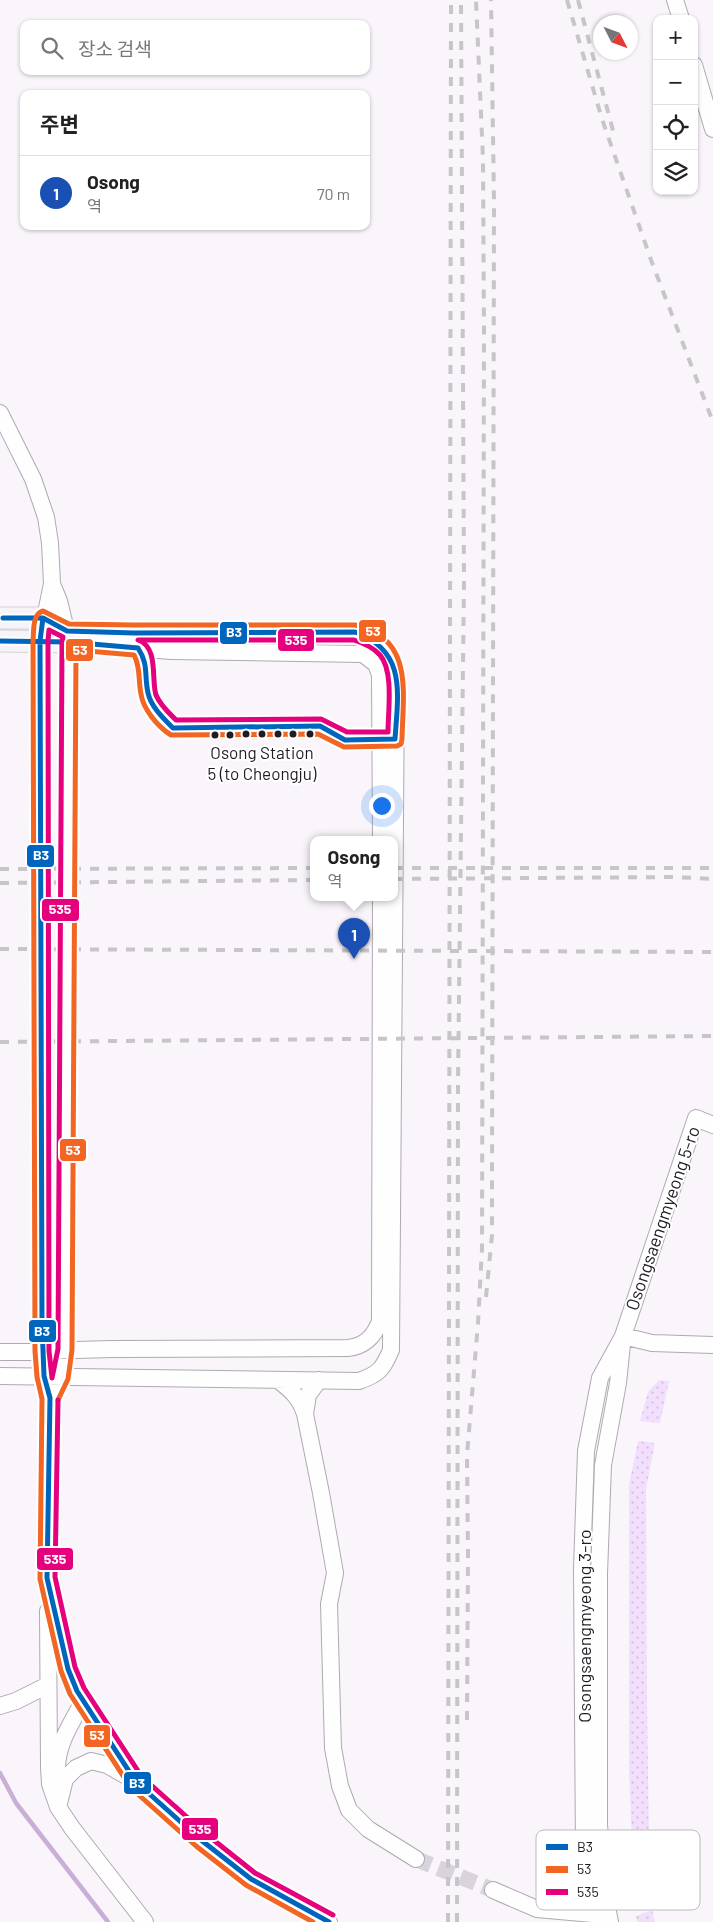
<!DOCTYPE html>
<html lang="ko">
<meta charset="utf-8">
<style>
body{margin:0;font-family:Barlow,"Noto Sans KR",sans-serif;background:#f2f2f2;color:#222}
.controls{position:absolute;right:15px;top:15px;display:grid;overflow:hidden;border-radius:10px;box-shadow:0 1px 4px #0004}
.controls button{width:45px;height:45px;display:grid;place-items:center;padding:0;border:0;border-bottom:1px solid #e0e0e0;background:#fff;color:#222;font:25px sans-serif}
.compass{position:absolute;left:593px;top:15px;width:45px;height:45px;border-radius:50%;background:#fff;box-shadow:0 1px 4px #0004;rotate:132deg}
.you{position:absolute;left:381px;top:805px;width:18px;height:18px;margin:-12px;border:4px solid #fff;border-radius:50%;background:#1a73e8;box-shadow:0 0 0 8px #1a73e833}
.badge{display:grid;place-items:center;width:32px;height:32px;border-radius:50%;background:#db2777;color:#fff;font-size:16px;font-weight:700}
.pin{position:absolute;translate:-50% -41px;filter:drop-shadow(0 1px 2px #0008)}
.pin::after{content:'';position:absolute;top:26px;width:18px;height:15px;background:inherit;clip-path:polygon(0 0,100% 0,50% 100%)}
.popup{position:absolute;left:310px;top:836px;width:88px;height:65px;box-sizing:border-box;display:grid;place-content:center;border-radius:10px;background:#fff;filter:drop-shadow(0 1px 4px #0005);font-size:16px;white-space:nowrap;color:#767676}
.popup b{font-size:19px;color:#222}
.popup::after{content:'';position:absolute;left:50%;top:100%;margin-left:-10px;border:10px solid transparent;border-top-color:#fff}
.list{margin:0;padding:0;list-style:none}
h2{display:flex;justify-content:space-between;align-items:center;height:65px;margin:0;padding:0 20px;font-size:21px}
h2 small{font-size:16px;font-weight:400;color:#767676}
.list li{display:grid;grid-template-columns:32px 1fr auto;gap:15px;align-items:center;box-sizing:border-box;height:75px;padding:0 20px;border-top:1px solid #e0e0e0}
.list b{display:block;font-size:19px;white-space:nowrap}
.list p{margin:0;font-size:16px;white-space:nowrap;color:#767676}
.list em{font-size:16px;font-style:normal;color:#767676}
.icon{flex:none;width:28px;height:28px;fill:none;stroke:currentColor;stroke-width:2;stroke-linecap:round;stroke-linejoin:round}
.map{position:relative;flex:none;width:713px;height:1922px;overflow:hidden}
.search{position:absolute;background:#fff;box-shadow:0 1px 4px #0004;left:20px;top:20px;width:350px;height:55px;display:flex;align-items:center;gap:12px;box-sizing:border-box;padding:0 18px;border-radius:10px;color:#767676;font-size:19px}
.panel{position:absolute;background:#fff;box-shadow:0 1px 4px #0004;left:20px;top:90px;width:350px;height:140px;border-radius:10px}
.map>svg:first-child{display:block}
.grass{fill:url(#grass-dots)}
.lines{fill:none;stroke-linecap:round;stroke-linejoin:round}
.stream{stroke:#c9aed7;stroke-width:4.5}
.minor-tunnel{stroke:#d9d4db;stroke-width:16;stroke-dasharray:16 8;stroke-linecap:butt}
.minor-casing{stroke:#aeaab0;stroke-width:18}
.major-casing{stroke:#d5d2d6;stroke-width:23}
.minor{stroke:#fefefe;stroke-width:16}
.major{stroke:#f7f4f9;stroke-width:21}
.rail{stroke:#c7c5c7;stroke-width:4;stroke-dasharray:9 9;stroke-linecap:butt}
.bus-1-casing{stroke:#fff;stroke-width:9}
.bus-2-casing{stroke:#fff;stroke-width:9}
.bus-3-casing{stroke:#fff;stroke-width:9}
.bus-1{stroke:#0065bd;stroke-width:5}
.bus-2{stroke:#f26522;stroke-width:5}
.bus-3{stroke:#e5007d;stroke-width:5}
.bus-dot{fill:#211c23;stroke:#fff;stroke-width:2}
.labels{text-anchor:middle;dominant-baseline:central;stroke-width:4;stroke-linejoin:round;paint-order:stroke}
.bus-label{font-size:17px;fill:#211c23;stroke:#fff}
.street-label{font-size:18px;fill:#211c23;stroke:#fff}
.key{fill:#fff;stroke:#bcbbbd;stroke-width:1}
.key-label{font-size:14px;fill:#211c23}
.line-badge{stroke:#fff;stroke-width:2}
.badge-label{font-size:14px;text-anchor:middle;font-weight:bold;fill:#fff}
</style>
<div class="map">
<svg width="713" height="1922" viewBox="0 0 713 1922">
<defs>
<pattern id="grass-dots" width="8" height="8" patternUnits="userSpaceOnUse" patternTransform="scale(1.25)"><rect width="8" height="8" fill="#f2dffd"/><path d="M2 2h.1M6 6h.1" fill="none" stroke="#cfbfd9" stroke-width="1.8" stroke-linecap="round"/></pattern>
</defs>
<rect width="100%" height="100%" fill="#f9f5fb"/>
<!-- grass -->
<path class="grass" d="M659,1380L669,1381L660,1423L640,1421L648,1392Z
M638,1441L655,1443L646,1489L647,1706L649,1840L652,1891L634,1894L629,1770V1485Z
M652,1910L655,1922H637L636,1916Z"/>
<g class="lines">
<!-- stream -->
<path class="stream" d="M0,1773L16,1803L108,1922"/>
<!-- minor-tunnel -->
<path class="minor-tunnel" d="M416,1859L493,1890"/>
<defs>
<path id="minor" d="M675,0L681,19
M694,65L713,129
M0,413L33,479L46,517L50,543L52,584L40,641L42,1351L44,1376L50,1398V1408L47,1578L68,1669L77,1691L136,1782L201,1840L251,1879L329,1922
M52,584L59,601L69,642L65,1350L61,1377L57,1385
M69,642L171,651L363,654L376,664L380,675L381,840
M138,648C151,667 145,673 148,693C150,704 165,720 173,728L320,726L345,740L391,739
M623,1336L652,1343L713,1345
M0,1352L113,1349L348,1348C365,1346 374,1337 380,1321L381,898
M0,1376L359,1381C379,1374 383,1369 391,1350L396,684C392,653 384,643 355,632L134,633L67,631
M278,1380C291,1390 300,1398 305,1414L308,1395L319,1380
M305,1414L321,1493L335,1573L329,1604L333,1748L340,1786L349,1810L368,1829L416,1859
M48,1611L49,1767L50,1784L58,1807L65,1779L76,1768L91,1761L107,1765L130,1778
M0,1706L16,1701L48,1685
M57,1771C56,1746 71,1723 83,1702
M56,1798L58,1807L72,1828L145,1922
M493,1890L537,1909L593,1914
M595,1922L584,1854L582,1569L586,1451L600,1378L623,1336L696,1118L713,1125
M610,1922L606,1902L599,1825V1574L603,1465L618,1383L622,1344"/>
<path id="major" d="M0,618H43L67,631
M0,641L69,642"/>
</defs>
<!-- minor casing -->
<use href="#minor" class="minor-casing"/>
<!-- major casing -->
<use href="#major" class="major-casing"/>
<!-- minor -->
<use href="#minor" class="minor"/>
<!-- major -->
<use href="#major" class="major"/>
<!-- rail -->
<path class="rail" d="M567,0L602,119L651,260L713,422
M578,0L615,138
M394,868H713
M0,869L314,868
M394,879L674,877L713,879
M0,883L314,880
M0,949L713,952
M0,1042L713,1036
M486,1297L492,1235V1184L494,202L491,0
M467,1720L468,1557L467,1455L478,1323L482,1248L484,332L483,159L476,0
M448,1922L451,0
M457,1922L458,1081L464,582L461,0"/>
<defs>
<path id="bus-1" d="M43,618L40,641L42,1324L44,1376L50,1398L47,1578L68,1669L77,1691L136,1782L201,1840L251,1879L329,1922
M0,641L69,642L138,648C149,665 144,675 148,693C151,707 164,719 173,728L320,726L345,740L395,739C398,693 407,651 355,632L134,633L67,631L43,618H3"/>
<path id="bus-2" d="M58,1400L68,1379L72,1350L76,650L134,655C141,668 138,680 141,694C143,709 158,727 171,735L318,734L344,747L397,746L401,744L402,739C403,692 414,638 355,625H134L69,624L43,611C32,614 34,631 33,641L35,1351L37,1377L42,1399L40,1579L61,1671L70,1694L131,1788L196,1846L246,1885L313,1922"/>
<path id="bus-3" d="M49,630L63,637L62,642L58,1349L52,1378L49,1351L48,641Z
M138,640H354C363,643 373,647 380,655C394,671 388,712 388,732H347L321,719L176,720C169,713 160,705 156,695C151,680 159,647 138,640Z
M58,1400L55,1577L75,1667L84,1688L142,1777L206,1834L255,1873L333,1915"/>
</defs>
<!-- bus-1 casing -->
<use href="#bus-1" class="bus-1-casing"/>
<!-- bus-2 casing -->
<use href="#bus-2" class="bus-2-casing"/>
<!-- bus-3 casing -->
<use href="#bus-3" class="bus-3-casing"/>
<!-- bus-1 -->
<use href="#bus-1" class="bus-1"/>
<!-- bus-2 -->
<use href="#bus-2" class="bus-2"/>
<!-- bus-3 -->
<use href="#bus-3" class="bus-3"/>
</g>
<!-- markers -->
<g class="bus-dot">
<circle cx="246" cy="734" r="4.5"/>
<circle cx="262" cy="734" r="4.5"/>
<circle cx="278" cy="734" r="4.5"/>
<circle cx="293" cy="734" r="4.5"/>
<circle cx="310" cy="734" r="4.5"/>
<circle cx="215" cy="735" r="4.5"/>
<circle cx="230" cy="735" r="4.5"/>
</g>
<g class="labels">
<!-- bus labels -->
<g class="bus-label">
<text x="262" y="752">Osong Station<tspan x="262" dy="21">5 (to Cheongju)</tspan></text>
</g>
<!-- street labels -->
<g class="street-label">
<text transform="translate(662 1218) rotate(-71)">Osongsaengmyeong 5-ro</text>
<text transform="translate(584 1626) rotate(-90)">Osongsaengmyeong 3-ro</text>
</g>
</g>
<!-- legend -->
<rect x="536" y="1830" width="164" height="80" rx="8" class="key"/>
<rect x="546" y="1844" width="22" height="6" fill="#0065bd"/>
<rect x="546" y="1866" width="22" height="7" fill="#f26522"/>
<rect x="546" y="1889" width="22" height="6" fill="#e5007d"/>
<g class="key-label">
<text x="577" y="1852">B3</text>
<text x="577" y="1874">53</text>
<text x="577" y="1897">535</text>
</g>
<g class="line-badge">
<rect x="358" y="619" width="29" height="24" rx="5" fill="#f26522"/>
<rect x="219" y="621" width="29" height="24" rx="5" fill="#0065bd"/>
<rect x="277" y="628" width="38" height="24" rx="5" fill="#e5007d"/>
<rect x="65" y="638" width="29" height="24" rx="5" fill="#f26522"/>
<rect x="26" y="844" width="29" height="24" rx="5" fill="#0065bd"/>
<rect x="41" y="898" width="39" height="24" rx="5" fill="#e5007d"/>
<rect x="59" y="1138" width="28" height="24" rx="5" fill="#f26522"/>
<rect x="28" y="1319" width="29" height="24" rx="5" fill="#0065bd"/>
<rect x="36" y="1547" width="38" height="24" rx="5" fill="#e5007d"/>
<rect x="83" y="1724" width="28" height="24" rx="5" fill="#f26522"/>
<rect x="123" y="1771" width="29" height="24" rx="5" fill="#0065bd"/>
<rect x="181" y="1817" width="38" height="24" rx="5" fill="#e5007d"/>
</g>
<g class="badge-label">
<text x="373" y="636">53</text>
<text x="234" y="637">B3</text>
<text x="296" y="645">535</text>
<text x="80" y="655">53</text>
<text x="41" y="860">B3</text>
<text x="60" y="914">535</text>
<text x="73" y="1155">53</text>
<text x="42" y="1336">B3</text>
<text x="55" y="1564">535</text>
<text x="97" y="1740">53</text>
<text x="137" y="1788">B3</text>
<text x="200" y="1834">535</text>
</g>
</svg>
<div class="controls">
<button>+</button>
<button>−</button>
<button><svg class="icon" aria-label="locate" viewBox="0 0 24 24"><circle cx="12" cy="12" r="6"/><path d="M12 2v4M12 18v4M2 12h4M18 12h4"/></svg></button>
<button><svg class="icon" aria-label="layers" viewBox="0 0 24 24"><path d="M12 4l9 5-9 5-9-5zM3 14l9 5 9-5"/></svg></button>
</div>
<svg class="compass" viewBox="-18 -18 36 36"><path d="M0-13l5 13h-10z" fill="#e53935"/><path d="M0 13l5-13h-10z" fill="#767676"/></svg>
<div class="you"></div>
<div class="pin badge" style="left:354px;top:959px;background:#1a4fb4">1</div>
<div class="popup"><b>Osong</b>역</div>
<div class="search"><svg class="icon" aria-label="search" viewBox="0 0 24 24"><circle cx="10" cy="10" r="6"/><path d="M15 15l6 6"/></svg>장소 검색</div>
<section class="panel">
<h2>주변<small></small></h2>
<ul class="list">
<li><span class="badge" style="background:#1a4fb4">1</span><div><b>Osong</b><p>역</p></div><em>70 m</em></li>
</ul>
</section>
</div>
